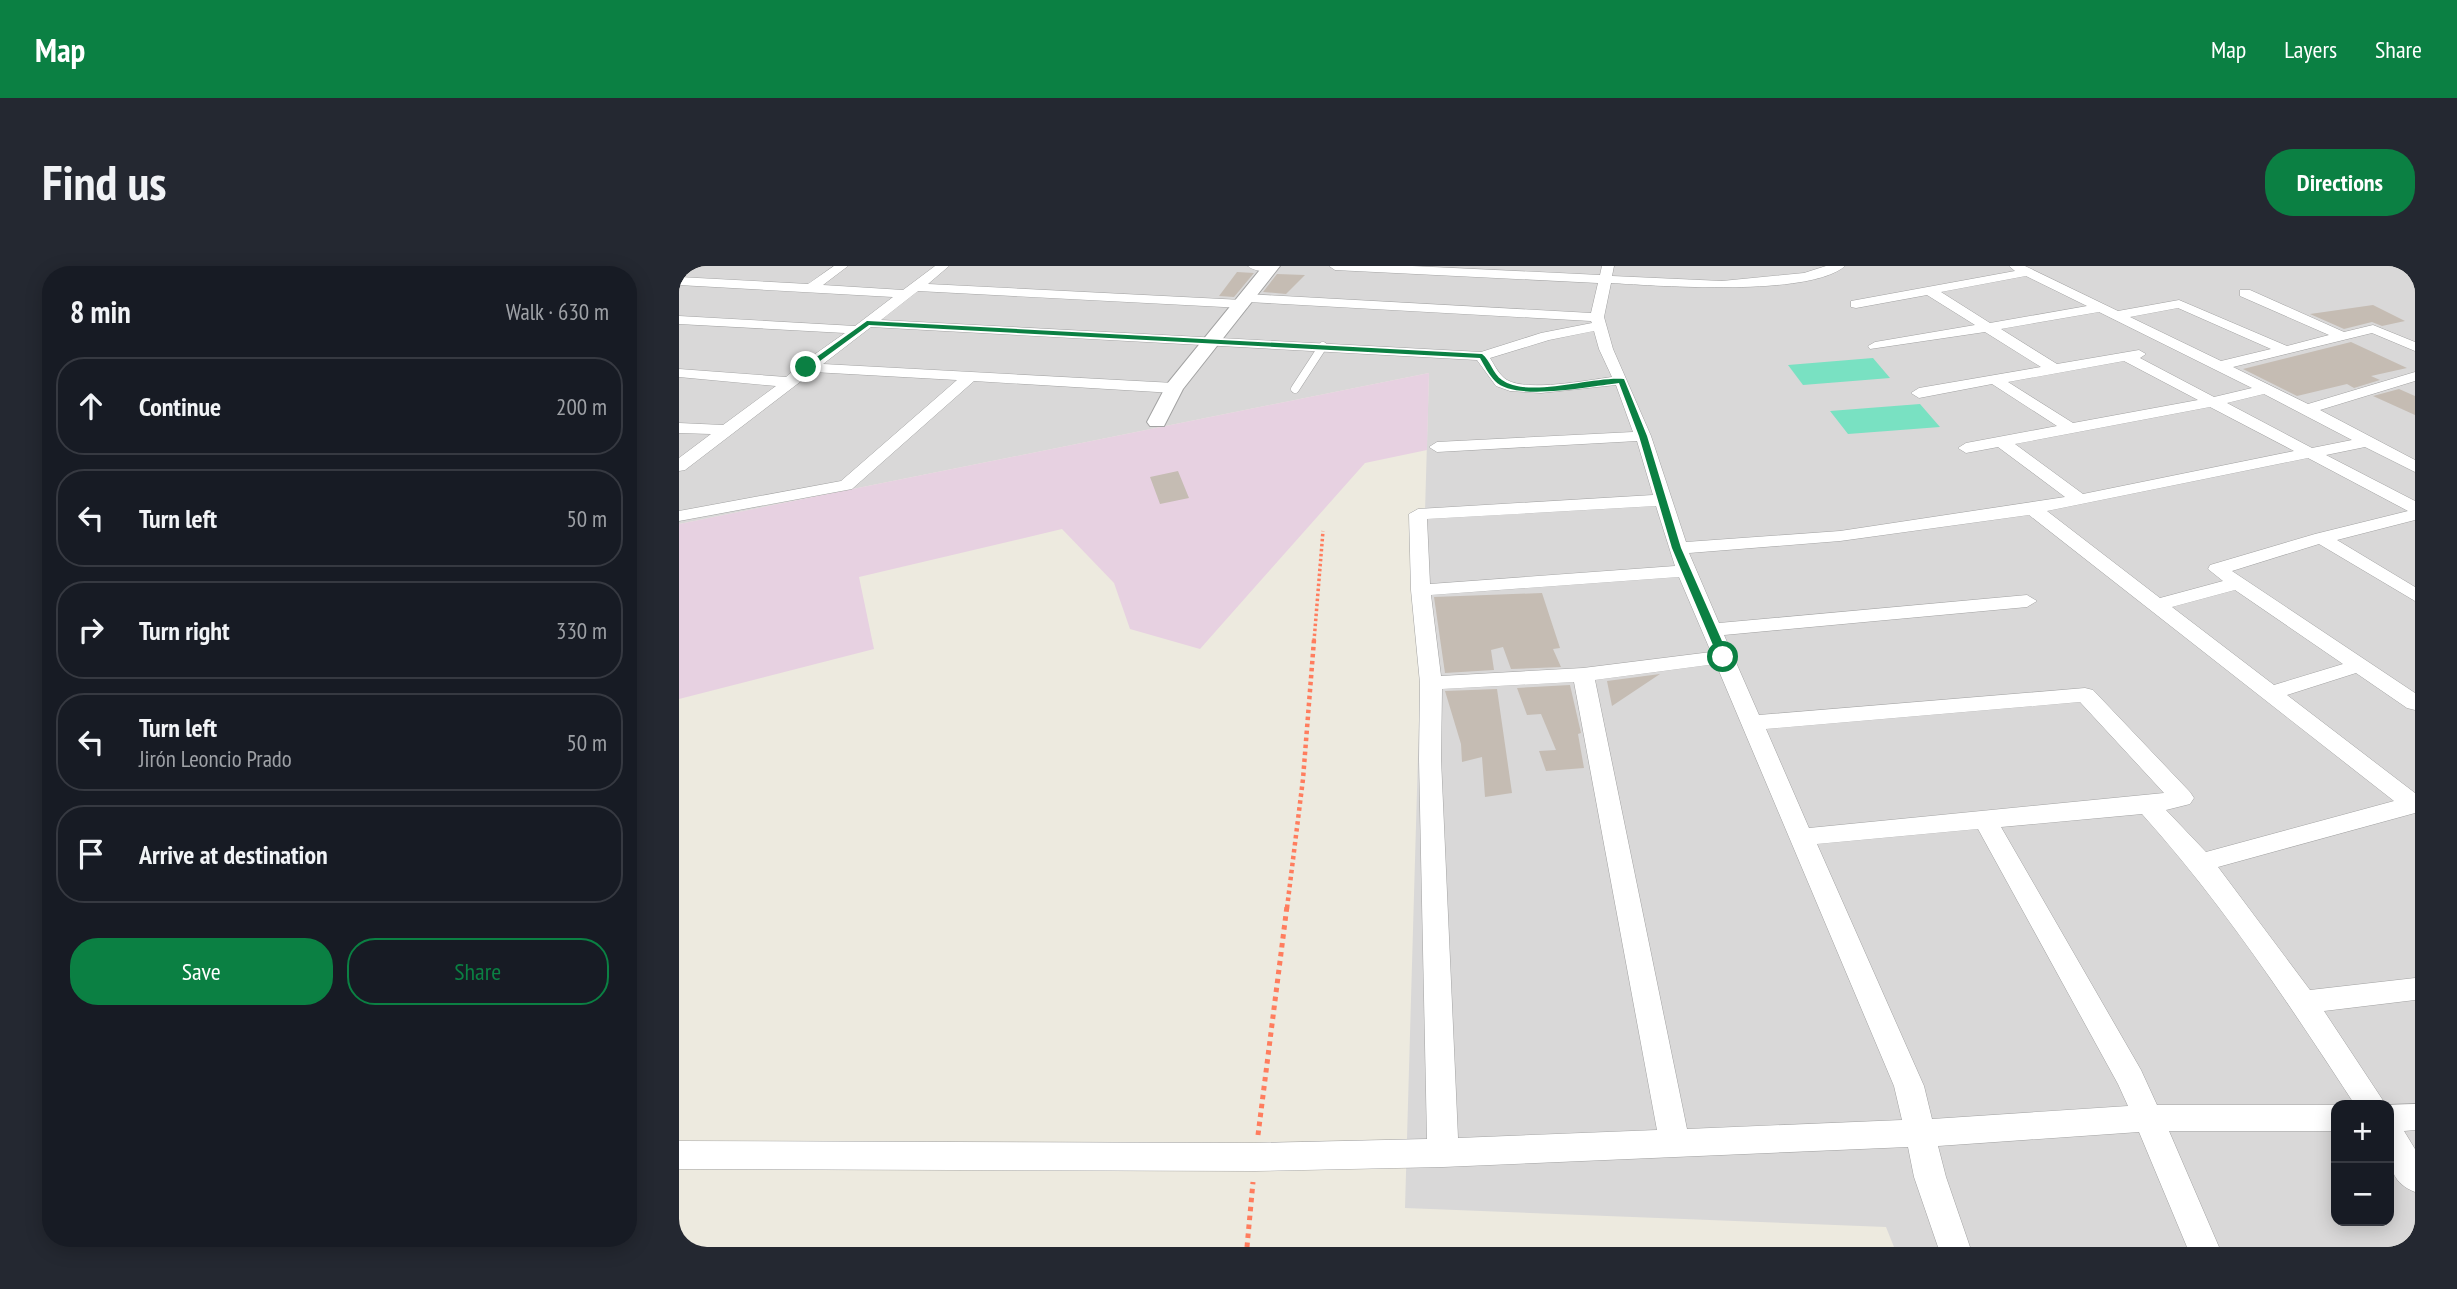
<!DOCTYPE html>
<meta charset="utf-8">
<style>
body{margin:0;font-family:"PT Sans Narrow",sans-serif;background:#242831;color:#f1f3f6}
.controls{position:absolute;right:21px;bottom:21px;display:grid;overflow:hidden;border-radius:14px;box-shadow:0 4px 18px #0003}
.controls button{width:63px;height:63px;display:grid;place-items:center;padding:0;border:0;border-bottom:2px solid #363941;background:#171b24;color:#f1f3f6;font:35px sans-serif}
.stop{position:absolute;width:21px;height:21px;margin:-16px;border:5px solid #0b8043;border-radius:50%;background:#fff}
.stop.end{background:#0b8043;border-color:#fff;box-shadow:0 2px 7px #0008}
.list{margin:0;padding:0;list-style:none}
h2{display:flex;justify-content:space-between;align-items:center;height:91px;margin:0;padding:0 28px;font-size:30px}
h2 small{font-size:23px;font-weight:400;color:#9ea1a6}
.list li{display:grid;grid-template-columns:46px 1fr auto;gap:21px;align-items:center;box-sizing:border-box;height:98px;margin:0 14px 14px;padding:0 14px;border:2px solid #363941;border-radius:28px}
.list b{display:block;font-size:26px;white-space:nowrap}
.list p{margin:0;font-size:23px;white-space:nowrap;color:#9ea1a6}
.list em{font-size:23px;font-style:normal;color:#9ea1a6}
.actions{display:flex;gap:14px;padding:21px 28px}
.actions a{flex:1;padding:16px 0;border:2px solid #0b8043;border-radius:28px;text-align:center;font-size:24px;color:#0b8043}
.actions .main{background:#0b8043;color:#fff}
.icon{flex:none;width:38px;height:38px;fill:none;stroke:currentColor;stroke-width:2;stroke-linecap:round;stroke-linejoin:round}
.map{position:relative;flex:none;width:1736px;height:981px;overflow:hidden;border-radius:28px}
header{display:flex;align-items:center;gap:42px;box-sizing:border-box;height:98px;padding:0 35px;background:#0b8043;color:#fff}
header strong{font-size:33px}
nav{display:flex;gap:38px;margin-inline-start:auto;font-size:24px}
.intro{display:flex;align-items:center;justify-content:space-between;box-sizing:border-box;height:168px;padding:0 42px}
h1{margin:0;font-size:49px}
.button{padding:18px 32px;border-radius:28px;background:#0b8043;color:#fff;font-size:24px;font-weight:700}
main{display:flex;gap:42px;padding:0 42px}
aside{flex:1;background:#171b24;border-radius:28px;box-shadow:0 4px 18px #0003}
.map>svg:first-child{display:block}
.residential{fill:#d9d8d8;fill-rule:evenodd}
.industrial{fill:#e7d1e1}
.pitch{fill:#79e1c2}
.building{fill:#c5bcb3}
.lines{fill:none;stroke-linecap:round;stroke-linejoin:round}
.service-casing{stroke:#a2a2a2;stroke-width:9}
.minor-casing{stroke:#a2a2a2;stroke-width:1}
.tertiary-casing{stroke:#a2a2a2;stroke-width:2}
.path-far2{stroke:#ff7d5e;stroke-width:3.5;stroke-dasharray:2.5 2.5;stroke-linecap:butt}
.path-far1{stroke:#ff7d5e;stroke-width:4.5;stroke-dasharray:3.5 3.5;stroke-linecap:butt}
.path{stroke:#ff7d5e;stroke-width:5;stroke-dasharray:4.5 4.5;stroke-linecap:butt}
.service{stroke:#fff;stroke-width:8}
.minor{fill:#fff;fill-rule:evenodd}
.tertiary{fill:#fff;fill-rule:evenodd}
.route{fill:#0b8043}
</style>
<header>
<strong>Map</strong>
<nav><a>Map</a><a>Layers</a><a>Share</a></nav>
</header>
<div class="intro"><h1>Find us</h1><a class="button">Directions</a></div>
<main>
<aside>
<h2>8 min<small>Walk · 630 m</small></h2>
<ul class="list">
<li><svg class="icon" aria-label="ahead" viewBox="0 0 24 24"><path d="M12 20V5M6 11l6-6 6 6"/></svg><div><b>Continue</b></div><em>200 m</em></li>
<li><svg class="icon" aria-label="left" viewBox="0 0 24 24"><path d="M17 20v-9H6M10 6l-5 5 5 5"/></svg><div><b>Turn left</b></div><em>50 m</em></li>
<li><svg class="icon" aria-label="right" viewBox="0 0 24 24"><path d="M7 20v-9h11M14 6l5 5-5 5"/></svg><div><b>Turn right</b></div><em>330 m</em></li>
<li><svg class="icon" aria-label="left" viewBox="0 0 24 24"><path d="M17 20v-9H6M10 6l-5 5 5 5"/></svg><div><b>Turn left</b><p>Jirón Leoncio Prado</p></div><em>50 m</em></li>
<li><svg class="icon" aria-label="arrive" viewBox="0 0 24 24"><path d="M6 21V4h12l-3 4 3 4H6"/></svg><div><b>Arrive at destination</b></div></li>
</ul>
<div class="actions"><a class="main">Save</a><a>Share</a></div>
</aside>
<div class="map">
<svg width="1736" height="981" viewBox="0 0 1736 981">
<rect width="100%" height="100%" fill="#edeadf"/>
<!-- residential -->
<path class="residential" d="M0,0H1736V981H1215L1207,961L726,942L750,107L0,258ZM1657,839H1710V955H1657Z"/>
<!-- industrial -->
<path class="industrial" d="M750,107L748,184L686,197L521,383L451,363L435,317L383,263L180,311L195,383L0,433V258Z"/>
<!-- pitch -->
<path class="pitch" d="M1194,92L1211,112L1124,119L1109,99Z
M1241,138L1261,161L1169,168L1151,145Z"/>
<!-- building -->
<path class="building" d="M558,6L575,7L555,31L540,30Z
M598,8L626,9L607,28L584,26Z
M1694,39L1726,55L1703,60L1693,56L1665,63L1631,48Z
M1672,76L1728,102L1692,110L1701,114L1675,122L1668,118L1618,130L1564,103Z
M1720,123L1736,130V149L1694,130Z
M499,205L510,232L481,238L471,211Z
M863,327L881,382L874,383L882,401L832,403L824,381L812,384L815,404L766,407L755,331Z
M981,408L933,440L928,415Z
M891,419L902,467L899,468L905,502L867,505L860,485L877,484L862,448L848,449L838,422Z
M818,423L833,527L806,531L803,491L783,496L782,478L766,425Z"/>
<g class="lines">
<defs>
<path id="service" d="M616,123L644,80"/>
<path id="minor" d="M155,0H169L144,19L224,24L256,0H270L249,18L563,34V29L568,28L912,47L919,17L656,4L650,0H733L921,9L923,0H935L933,10L1043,15L1125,7L1147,0H1166C1130,31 981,20 932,17L925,51L934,83L972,170L1007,276L1161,265L1386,231L1319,181L1287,187L1279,182L1287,177L1378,160L1313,118L1240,132L1232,127L1240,122L1362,101L1306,66L1191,83L1189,80L1196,76L1296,59L1248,29L1177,42L1172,41V35L1336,5L1330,0H1346L1439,45L1500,34L1608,80L1650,69L1561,30V24H1571L1665,66L1694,59L1736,76V85L1693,67L1554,101L1629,138L1736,106V115L1641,144L1736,194V206L1686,181L1647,189L1736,235V254L1658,274L1736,321V335L1640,278L1553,305L1736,427V444L1728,442L1677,407L1608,429L1736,527V547L1539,601L1631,724L1736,712V734L1645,745L1707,839H1676C1610,738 1544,638 1463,548L1322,561L1462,804L1478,839H1659L1657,865H1490L1540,981H1508L1460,866L1259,880L1267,911L1291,981H1259L1235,911L1229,881L764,901L576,905L0,903V875L576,877L748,873L740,493L741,417L732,324L730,248L739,243L974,229L958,175L758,186L750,181L758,176L954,166L937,119L862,127L831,125L817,120L798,94L192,61L144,98L495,117L503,122L495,127L295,115L173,223L0,255V245L162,215L278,114L134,106L6,204L0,205V192L32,168L0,167V157L44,159L97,120L0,111V103L107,111L122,98L166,67L0,58V50L176,60L214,31L0,19V11L129,18ZM1347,10L1408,40L1311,57L1262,26ZM239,25L564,42L569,41V36L912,55L913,57L862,67L802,86L202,54ZM1499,42L1592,83L1542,95L1451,51ZM1420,46L1573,122L1535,131L1461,92L1467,88L1460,84L1378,98L1322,63ZM915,65L920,83L933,111C909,114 849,126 828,114C820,109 816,100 811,92L870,74ZM1445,95L1519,134L1394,157L1329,116ZM1585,128L1673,174L1633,182L1548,137ZM1531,141L1615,185L1404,228L1336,178ZM1629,192L1729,245L1636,268L1531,299L1529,303L1544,315L1481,332L1368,245ZM977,240L996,300L751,318L748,253ZM1350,249L1715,535L1527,586L1487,544L1511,538L1515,532L1511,526L1414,424L1406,422L1080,449L1045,369L1348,341L1358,335L1348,329L1040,357L1010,287L1161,275ZM1000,311L1032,386L904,402L762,410L752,329ZM1556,324L1664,398L1595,419L1493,341ZM1037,398L1215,820L1223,854L1008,863L916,414ZM895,416L978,864L779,872L762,493L763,423ZM1401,436L1485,527L1130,562L1087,463ZM1299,563L1439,818L1449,840L1253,853L1245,820L1138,578Z
M569,0H598V1C592,7 575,6 569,0Z
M1736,838V864L1725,865L1736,883V926C1694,910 1720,866 1708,839Z"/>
<path id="tertiary" d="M584,0H601L504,123L485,160H471L468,156L488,118Z"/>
</defs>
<!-- service casing -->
<use href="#service" class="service-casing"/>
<!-- minor casing -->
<use href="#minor" class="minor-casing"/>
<!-- tertiary casing -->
<use href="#tertiary" class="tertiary-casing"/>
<!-- path-far2 -->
<path class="path-far2" d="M635,375L644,265"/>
<!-- path-far1 -->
<path class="path-far1" d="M608,642L624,513L635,374"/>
<!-- path -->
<path class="path" d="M579,869L608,640
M568,981L574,916"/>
<!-- service -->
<use href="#service" class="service"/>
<!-- minor -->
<use href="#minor" class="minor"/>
<!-- tertiary -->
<use href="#tertiary" class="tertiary"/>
</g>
<!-- route -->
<path class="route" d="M188,55L803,88C811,94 814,108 823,114C850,133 913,110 945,113L968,170L1002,282L1050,391L1044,395L1039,391L993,282L960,170L940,117C912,120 836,136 816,115C810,109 805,99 801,92L190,59L130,103H125V100Z"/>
</svg>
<div class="controls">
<button>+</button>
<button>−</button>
</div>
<div class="stop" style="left:1044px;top:391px"></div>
<div class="stop end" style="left:127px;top:101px"></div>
</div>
</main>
